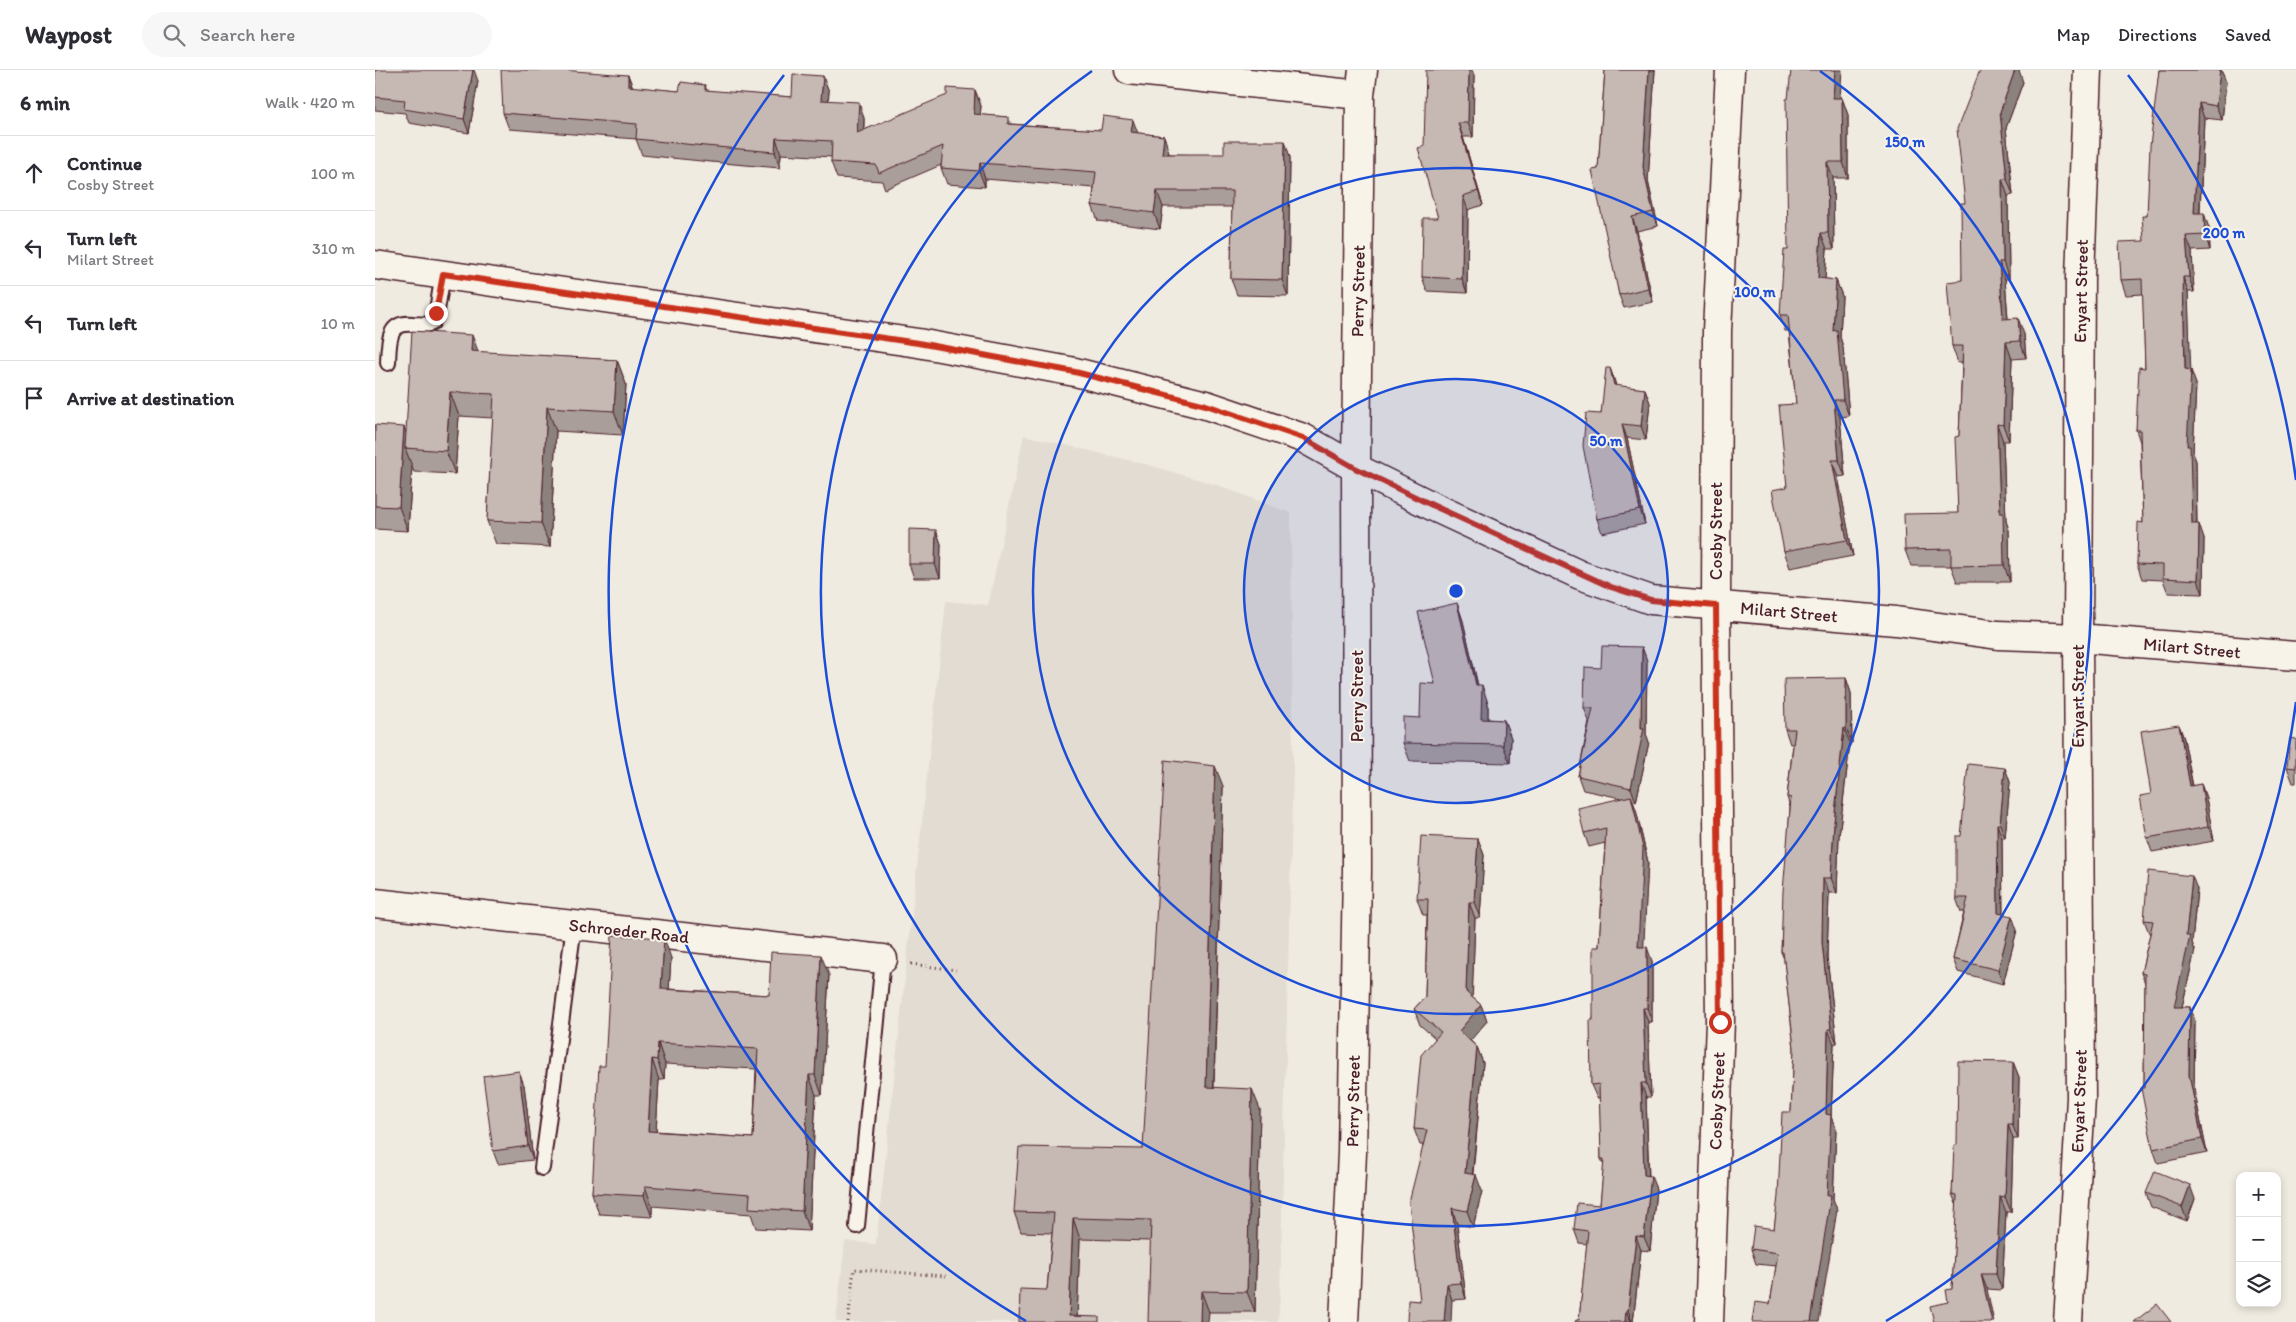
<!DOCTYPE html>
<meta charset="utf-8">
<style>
body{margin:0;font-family:Itim,sans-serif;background:#f7f7f7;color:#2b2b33}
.controls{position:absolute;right:15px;bottom:15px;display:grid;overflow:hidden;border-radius:10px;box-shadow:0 2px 8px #0003}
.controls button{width:45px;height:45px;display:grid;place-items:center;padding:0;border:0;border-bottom:1px solid #e1e1e2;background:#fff;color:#2b2b33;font:25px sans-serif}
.stop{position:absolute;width:15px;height:15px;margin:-11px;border:4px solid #c8321e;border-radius:50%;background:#fff}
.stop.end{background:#c8321e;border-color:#fff;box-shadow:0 1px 5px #0008}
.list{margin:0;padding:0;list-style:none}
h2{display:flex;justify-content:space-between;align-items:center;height:65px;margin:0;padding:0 20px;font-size:21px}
h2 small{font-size:16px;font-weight:400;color:#7c7c81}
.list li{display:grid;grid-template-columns:32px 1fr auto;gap:15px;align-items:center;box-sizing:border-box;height:75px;padding:0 20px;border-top:1px solid #e1e1e2}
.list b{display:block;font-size:19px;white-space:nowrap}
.list p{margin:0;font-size:16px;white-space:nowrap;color:#7c7c81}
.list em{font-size:16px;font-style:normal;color:#7c7c81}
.icon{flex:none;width:28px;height:28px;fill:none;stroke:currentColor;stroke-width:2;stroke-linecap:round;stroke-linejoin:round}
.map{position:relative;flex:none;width:1921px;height:1252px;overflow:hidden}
header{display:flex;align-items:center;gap:30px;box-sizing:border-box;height:70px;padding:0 25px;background:#fff;border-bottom:1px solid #e1e1e2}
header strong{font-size:24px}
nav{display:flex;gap:28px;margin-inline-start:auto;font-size:18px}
.search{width:350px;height:45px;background:#f7f7f7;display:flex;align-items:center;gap:12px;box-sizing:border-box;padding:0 18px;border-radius:28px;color:#7c7c81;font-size:19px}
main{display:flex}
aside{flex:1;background:#fff}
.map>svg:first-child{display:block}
.built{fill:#e3dcd2}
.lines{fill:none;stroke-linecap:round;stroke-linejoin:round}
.service-casing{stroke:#4a1f2b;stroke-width:18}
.minor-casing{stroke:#4a1f2b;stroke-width:31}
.path{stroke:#4a1f2b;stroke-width:3;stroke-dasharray:1 4;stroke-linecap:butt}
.service{stroke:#f7f3e8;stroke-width:14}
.minor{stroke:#f7f3e8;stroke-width:28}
.wall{fill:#aa9e9a;stroke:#4a1f2b;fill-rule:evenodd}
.shaded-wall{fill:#8b817d;stroke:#4a1f2b}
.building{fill:#c6b8b3;stroke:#4a1f2b;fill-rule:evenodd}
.route{stroke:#c8321e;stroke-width:6}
.ring{fill:none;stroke:#1d4ed8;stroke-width:2.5}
.labels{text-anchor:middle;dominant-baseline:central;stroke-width:4;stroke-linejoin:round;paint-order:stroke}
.street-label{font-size:18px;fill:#4a1f2b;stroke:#f7f3e8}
.centre{fill:#1d4ed8;stroke:#f7f3e8;stroke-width:2.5}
.ring-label{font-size:15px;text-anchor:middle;font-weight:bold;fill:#1d4ed8;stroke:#f7f3e8;stroke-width:4;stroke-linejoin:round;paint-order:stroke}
</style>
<header>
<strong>Waypost</strong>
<div class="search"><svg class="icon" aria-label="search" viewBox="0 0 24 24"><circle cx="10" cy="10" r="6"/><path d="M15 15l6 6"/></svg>Search here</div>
<nav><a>Map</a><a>Directions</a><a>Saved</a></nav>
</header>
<main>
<aside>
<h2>6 min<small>Walk · 420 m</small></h2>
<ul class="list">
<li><svg class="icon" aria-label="ahead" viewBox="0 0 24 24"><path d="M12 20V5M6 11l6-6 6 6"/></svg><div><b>Continue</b><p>Cosby Street</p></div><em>100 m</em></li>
<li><svg class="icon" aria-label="left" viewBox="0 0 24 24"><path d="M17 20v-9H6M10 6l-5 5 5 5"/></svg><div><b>Turn left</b><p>Milart Street</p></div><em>310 m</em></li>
<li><svg class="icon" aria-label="left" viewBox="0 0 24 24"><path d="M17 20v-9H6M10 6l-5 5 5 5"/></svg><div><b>Turn left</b></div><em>10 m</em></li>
<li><svg class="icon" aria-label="arrive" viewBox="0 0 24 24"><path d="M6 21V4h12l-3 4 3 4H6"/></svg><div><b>Arrive at destination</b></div></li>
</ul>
</aside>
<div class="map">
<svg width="1921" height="1252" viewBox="0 0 1921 1252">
<rect width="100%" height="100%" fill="#f0ebe0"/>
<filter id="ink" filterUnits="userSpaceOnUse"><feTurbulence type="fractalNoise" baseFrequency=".02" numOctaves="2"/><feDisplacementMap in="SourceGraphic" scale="10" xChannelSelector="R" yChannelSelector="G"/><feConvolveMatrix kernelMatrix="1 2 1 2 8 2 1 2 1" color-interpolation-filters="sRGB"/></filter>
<g filter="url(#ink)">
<!-- built -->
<path class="built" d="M649,365L774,395L842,415L916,443L918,698L905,1227L903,1252H461L470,1171L501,1174L571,531L613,535Z"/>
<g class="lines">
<defs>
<path id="service" d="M13,293C14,273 12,251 38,254C45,254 51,256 57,253L61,246L68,204
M167,1098L199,855
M482,1156L508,889"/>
<path id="minor" d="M754,0L985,25
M0,195L543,273L700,302L831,335L928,368L981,398L1059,437L1205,505L1276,530L1521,551L1623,565L1703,568L1921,586
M0,833L508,889
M969,1252L977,1083L982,800L981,398L985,25L988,0
M1334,1252L1345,951L1341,536L1342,261L1355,0
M1693,1252L1706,1028L1703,568L1705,207L1713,0"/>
</defs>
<!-- service casing -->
<use href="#service" class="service-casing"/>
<!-- minor casing -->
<use href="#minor" class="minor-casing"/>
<!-- path -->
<path class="path" d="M536,894L581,900
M473,1252L479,1199L571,1206"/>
<!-- service -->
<use href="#service" class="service"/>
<!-- minor -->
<use href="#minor" class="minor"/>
</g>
<!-- wall -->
<path class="wall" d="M0,0L103,11L94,63L34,53L30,43L0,40Z
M1230,0H1280L1273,111L1283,156L1262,161L1278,232L1249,238L1244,225L1223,99Z
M1784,0H1846L1851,12L1847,50L1829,48L1825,143L1834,158L1835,180L1817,181L1819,222H1813L1815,300L1821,314L1818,383L1821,391L1822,454L1829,469L1828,524L1793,523L1788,510L1767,509L1762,494L1768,453L1765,372L1761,360L1770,298L1768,224L1751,225L1746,210L1769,171L1772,146Z
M253,5L258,17L304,21L330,15L332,21L417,27L448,6L454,22L453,30L489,48V60L600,20L606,36L605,45L633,47L636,54L763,63L789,66L794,84L915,87L913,226L862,225L856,209L857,137H788L785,159L723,151L717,135L719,118L610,109V117L572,114L566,98V95L510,119L507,111L462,108L456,92L457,87L406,84L405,98L336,92L267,85L261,69L134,59L128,43Z
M1099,5L1098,67H1088L1108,135L1093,140L1092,223L1052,221L1047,207L1063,148L1049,76Z
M1648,12L1631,58L1638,125L1633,126L1634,209H1630L1633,248L1649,264L1651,288L1637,289L1634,371H1628L1631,451L1634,460L1635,512H1582L1576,496H1536L1530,480L1583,443L1584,366L1587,293H1583L1577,276L1587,210L1590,133Z
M1465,28H1467L1473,45V108H1458L1459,179H1452L1450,209L1461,210L1467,226L1465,267L1468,277L1474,346L1465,347L1470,406L1463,407L1478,486L1415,498L1409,481L1412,417L1421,334L1414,261H1410L1405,245L1413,180Z
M103,282L242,290L251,314L248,365L181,361L175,477L121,474L112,451L118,348L84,346L80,404L39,402L37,396L33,461L0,459V355L31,363Z
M1235,298L1241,316L1270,319L1275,333L1271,370L1252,368L1270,454L1227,463L1222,449L1226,344Z
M561,460L566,474L565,508H539L534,494Z
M1082,533L1088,551L1103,615L1113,633V649L1129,650L1136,668L1135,693L1035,691L1028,673L1045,648L1060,614Z
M1267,577L1272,591L1271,664L1274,672L1261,732L1258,731L1261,740L1273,792L1268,877L1277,891V952H1273L1276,1027H1271L1274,1105L1281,1119L1275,1181L1266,1180L1258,1252H1200L1204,1250L1212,1174L1204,1173L1199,1159L1225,1135L1229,1095L1226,1089L1225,1028H1222L1216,1015L1218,950L1224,877L1230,773L1214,777L1209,763L1246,728L1208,720L1203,706L1214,651L1209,638L1226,598Z
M1471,608L1476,623L1477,673H1475L1464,766L1462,823H1454L1452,887L1462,973L1459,974L1456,1047L1461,1059L1458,1129L1462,1140L1395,1234L1401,1196L1381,1194L1376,1179L1399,1159L1416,1042L1419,978L1409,889L1406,882L1415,737L1412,727L1418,674H1415L1410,659Z
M1804,655L1809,669L1818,716L1826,714L1831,728L1839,771L1777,782L1772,768L1776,724Z
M1921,669V713H1918L1912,697Z
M1630,698L1635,712L1630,768H1627L1628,844L1642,860L1628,914L1583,902L1578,889L1589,842H1586L1581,828L1586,766Z
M848,716L839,1017L885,1039L880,1242H834L775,1171L705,1169L702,1246L644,1252L672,1220L677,1163L646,1162L639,1142L768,1079Z
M1103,769L1109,785L1105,848H1100L1097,927L1106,935L1112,951L1095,970L1102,977L1108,993L1098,1104L1107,1121L1098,1157L1082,1154L1091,1229L1077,1230L1045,1231L1048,1075H1045L1039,1059L1060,968L1045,955L1039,939L1050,927L1052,845H1048L1042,829Z
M1822,819L1817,873L1820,880L1807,937H1815L1820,951L1819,1019L1832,1083L1783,1093L1778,1079L1769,1018L1770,913L1766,903L1775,864L1774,863L1769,850Z
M296,888L294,919L394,925L454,905L447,1025H441L434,1161L381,1158L376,1144L277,1136V1147L224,1144L217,1123L230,996ZM290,994L381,999L378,1068L281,1061L284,1010H289Z
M1638,992L1644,1007L1643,1069H1638L1636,1142H1631L1627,1220L1612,1219L1573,1232L1577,1219L1582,1136L1577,1124L1582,1075Z
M149,1015L158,1090L123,1094L118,1081Z
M1771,1123L1820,1129L1812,1151L1776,1137Z"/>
<!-- shaded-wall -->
<path class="shaded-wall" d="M98,0H99L103,11L94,63L89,49Z
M1094,0H1097L1099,5L1098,67L1093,53Z
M1274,0H1280L1273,111L1283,156L1278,142L1268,97Z
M1460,0H1467L1464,45L1458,28Z
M1640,0H1644L1648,12L1631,58L1638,125L1632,109L1625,42Z
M1845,0H1846L1851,12L1847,50L1841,36Z
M253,5L259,21L253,16Z
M448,6L454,22L452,46L446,30Z
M600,20L606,36L604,60L599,44Z
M1467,28L1473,45V108L1468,92Z
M484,32L489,48L488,79L482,63Z
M1824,33L1829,48L1824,158L1819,143Z
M758,50L764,66L756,62Z
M1083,53L1088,67L1108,135L1103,121Z
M789,66L794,82L792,100L787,84Z
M401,68L406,84L405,98L400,82Z
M910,71L915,87L913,226L907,210Z
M1452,92L1458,108L1459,179L1453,163Z
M605,93L610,109V117L604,101Z
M1627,109L1633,126L1634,209L1628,192Z
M782,121L788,137L785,159L779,143Z
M1088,126L1093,140L1092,223L1087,209Z
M1829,143L1834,158L1835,180L1830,165Z
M1257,147L1262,161L1278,232L1273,218Z
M1446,163L1452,179L1449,225L1443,208Z
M1811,166L1817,181L1819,222L1814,207Z
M1624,192L1630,209L1634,265L1628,249Z
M1808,207L1813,222L1816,306V300L1821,314L1818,383L1821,391L1822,469L1817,454L1812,376Z
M1461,210L1467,226L1465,267L1468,277L1474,346L1468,330L1458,261Z
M1643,248L1649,264L1651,288L1645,271Z
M97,265L106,289L96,281Z
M1631,272L1637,289L1634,371L1628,355Z
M242,290L251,314L248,365L239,341Z
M1235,298L1240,312L1244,329L1239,315Z
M1270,319L1275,333L1271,370L1266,356Z
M75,322L84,346L80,404L71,381Z
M1459,330L1465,347L1470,406L1464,390Z
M172,337L181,361L175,477L166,453Z
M1247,354L1252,368L1270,454L1265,440Z
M1622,354L1628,371L1631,451L1634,460L1635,512L1629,495L1625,443Z
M29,357L37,378H30L37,396L33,461L24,437Z
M1457,390L1463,407L1478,486L1472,470Z
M1824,454L1829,469L1828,524L1823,510Z
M561,460L566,474L565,508L560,494Z
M1082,533L1088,551L1106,630L1107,615L1113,633V667L1106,649L1101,615Z
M1267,577L1272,591L1271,664L1274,672L1261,732L1256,718L1266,658Z
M1471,608L1476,623L1477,673L1471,658Z
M1129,650L1136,668L1135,693L1128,675Z
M1804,655L1809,669L1820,730L1815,716Z
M1469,658L1475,673L1464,766L1462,823L1456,808L1459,752Z
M840,696L848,716L838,1037L831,1017Z
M1630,698L1635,712L1630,768L1625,754Z
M1826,714L1831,728L1839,771L1833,757Z
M1256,726L1261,740L1273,792L1268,891L1263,877Z
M1622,754L1627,768L1628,857L1623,843Z
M1103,769L1109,785L1105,848L1099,832Z
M1817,806L1822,819L1817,873L1820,880L1804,950L1799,937L1811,866Z
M1448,808L1454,823L1452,887L1462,973L1456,959L1447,872Z
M1094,832L1100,848L1097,938L1091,922Z
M1637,846L1642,860L1628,914L1623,900Z
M289,868L296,888L293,939L286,919Z
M1272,877L1277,891V952L1272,938Z
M446,885L454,905L447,1025L440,1005Z
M1106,935L1112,951L1090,977L1084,961Z
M1815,937L1820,951L1819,1019L1832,1083L1827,1069L1814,1005Z
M1268,938L1273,952L1276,1027L1271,1013Z
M1453,959L1459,974L1456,1047L1461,1059L1458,1129L1462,1140L1444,1252H1436L1452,1125L1451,1044Z
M283,973L290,994L289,1010L282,990Z
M1102,977L1108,993L1096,1119L1090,1103Z
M277,989L284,1010L280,1081L273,1061Z
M1638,992L1644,1007L1643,1069L1637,1054Z
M144,1001L149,1015L158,1090L153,1076Z
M434,1005L441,1025L434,1161L427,1141Z
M1266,1013L1271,1027L1274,1119L1269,1105Z
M877,1019L885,1039L880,1242L872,1222Z
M1633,1054L1638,1069L1636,1142L1630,1127Z
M1101,1105L1107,1121L1098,1157L1092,1141Z
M1276,1106L1281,1119L1275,1181L1269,1167Z
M1815,1115L1820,1129L1812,1151L1807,1137Z
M270,1116L277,1136V1147L269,1126Z
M1625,1126L1631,1142L1627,1220L1621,1204Z
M1077,1138L1082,1154L1091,1229L1086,1213Z
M698,1148L705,1169L702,1252L694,1246Z
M1261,1166L1266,1180L1258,1252H1257L1253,1240Z
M1606,1204L1612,1219L1619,1252H1617Z
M1072,1214L1077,1230L1076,1252H1069Z
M826,1221L834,1242L833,1252H825Z
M1251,1240L1256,1252H1250Z"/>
<!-- building -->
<path class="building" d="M0,0H98L89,49L29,39L30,30L0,27Z
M126,0H186L253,5V16L304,21L306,12L330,15V20L417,27L418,4L448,6L446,30L484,32L482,63L572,25V18L600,20L599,44L633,47V54L726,60L728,46L758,50L756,62L789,66L787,84H849V71H910L907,210L856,209L857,121H782L779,143L717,135L721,102L605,93L604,101L566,98L568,76L504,103L501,95L456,92L457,71L401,68L400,82L330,76L261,69L262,54L128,43Z
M1051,0H1094L1093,53H1083L1103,121L1088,126L1087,209L1047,207L1048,148H1063L1043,78L1049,76Z
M1230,0H1274L1268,97L1278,142L1257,147L1273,218L1244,225L1217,100L1223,99Z
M1416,0H1460L1458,28H1467L1468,92H1452L1453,163H1446L1443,208L1461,210L1458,261L1462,260L1468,330H1459L1464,390H1457L1472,470L1409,481L1397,420L1412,417L1404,335L1421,334L1413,245H1405L1409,180H1413L1411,29H1413Z
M1605,0H1640L1625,42L1632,109H1627L1628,192H1624L1628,249L1643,248L1645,271L1631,272L1628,355L1622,354L1625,443H1628L1629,495L1576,496V479L1530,480L1529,444L1583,443L1580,367L1584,366L1588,276H1577L1572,212L1587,210L1586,133H1590L1582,59Z
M1784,0H1845L1841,36L1824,33L1819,143H1829L1830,165L1811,166L1814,207H1808L1810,299L1816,300L1812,376H1815L1817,454H1824L1823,510L1788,508V495L1762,494L1763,452L1768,453L1765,360H1761L1764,297L1770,298L1767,209L1746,210L1744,172L1769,171L1767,146H1772L1775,76Z
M37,261L97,265L96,281L242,290L239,341L172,337L166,453L112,451L119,324L75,322L71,381L30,378Z
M1231,298H1235L1239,315L1270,319L1266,356L1247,354L1265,440L1222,449L1208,376L1211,343L1226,344Z
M0,355L29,357L24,437L0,436Z
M534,459L561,460L560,494H534Z
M1082,533L1101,615H1107L1106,649L1129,650L1128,675L1028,673V647L1045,648L1046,613L1060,614L1043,542Z
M1227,576L1267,577L1266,658H1269L1256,718L1203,706L1218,638H1209L1210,597L1226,598Z
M1471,608V658H1469L1459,752L1456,808H1448L1447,872L1456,959H1453L1451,1044L1456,1045L1452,1125H1456L1436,1252H1377L1380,1232L1395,1234L1403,1183L1376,1179L1379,1156L1399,1159L1403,1126L1407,1042H1416L1419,978L1408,882H1406L1408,821L1416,728L1412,727L1420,659H1410L1409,609Z
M1804,655L1815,716L1826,714L1833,757L1772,768L1765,726L1776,724L1766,661Z
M1915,668L1921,669V698L1912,697Z
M790,690L840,696L831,1017L877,1019L872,1222L826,1221L825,1252H773L776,1150L698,1148L694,1246L724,1247V1252H644L645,1219L672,1220L679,1143L639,1142L644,1077L768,1079Z
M1593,694L1630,698L1625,754H1622L1623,843L1637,846L1623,900L1578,889L1593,828H1581V766H1586Z
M1256,726L1268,778L1263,877H1272V938H1268L1271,1013H1266L1269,1105L1276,1106L1269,1167L1261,1166L1253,1240H1251L1250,1252H1200L1201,1250H1204L1213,1161L1199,1159L1202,1133L1225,1135L1229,1089H1226L1224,1014L1216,1015L1215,950H1218V877H1224L1231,758L1209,763L1203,738Z
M1046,766L1103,769L1099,832H1094L1091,922L1106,935L1084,961L1102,977L1090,1103L1101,1105L1092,1141L1077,1138L1086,1213L1072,1214L1069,1252H1032L1033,1230L1045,1231L1034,1132L1052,1060L1039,1059L1046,985L1066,962L1039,939L1050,927L1053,829H1042Z
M1773,801L1817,806L1811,866H1815L1799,937H1815L1814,1005L1827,1069L1778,1079L1766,1018H1769L1770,904L1766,903L1778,851L1769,850Z
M237,865L289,868L286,919L394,925L396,882L446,885L440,1005H434L427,1141L374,1138L375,1124L270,1116L269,1126L217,1123L224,996H230ZM283,973L383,979L378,1068L273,1061L277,989L282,990Z
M1583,991L1638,992L1637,1054H1633L1630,1127L1625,1126L1621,1204H1606L1617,1252H1559L1555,1236L1573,1232L1571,1220L1577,1219L1582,1125L1577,1124L1579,1075H1582Z
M144,1001L153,1076L118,1081L108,1006Z
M1780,1101L1815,1115L1807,1137L1771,1123Z
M1782,1234L1796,1252H1759Z"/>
</g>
<g class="lines" filter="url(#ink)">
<!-- route -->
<path class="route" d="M61,243L68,204L543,273L700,302L831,335L928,368L980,398L1059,436L1236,517L1276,530L1341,536L1345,952"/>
</g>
<!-- distance rings -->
<circle cx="1081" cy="521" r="212" fill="#1d4ed8" fill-opacity=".12"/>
<g class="ring">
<circle cx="1081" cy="521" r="212"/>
<circle cx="1081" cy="521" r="423"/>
<path d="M1445 1A635 635 0 1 1 717 1"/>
<path d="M1921 632A847 847 0 0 1 1511 1251M651 1251A847 847 0 0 1 409 5M1753 5A847 847 0 0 1 1921 410"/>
</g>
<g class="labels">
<!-- street labels -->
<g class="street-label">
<text transform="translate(983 221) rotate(-89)">Perry Street</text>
<text transform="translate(1706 221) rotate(-89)">Enyart Street</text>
<text transform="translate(1341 461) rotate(-90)">Cosby Street</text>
<text transform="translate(1414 542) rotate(5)">Milart Street</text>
<text transform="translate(1817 578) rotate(5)">Milart Street</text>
<text transform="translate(982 626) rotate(-90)">Perry Street</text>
<text transform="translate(1703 626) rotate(-90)">Enyart Street</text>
<text transform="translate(254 861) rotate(6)">Schroeder Road</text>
<text transform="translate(978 1031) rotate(-89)">Perry Street</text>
<text transform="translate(1342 1031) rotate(-88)">Cosby Street</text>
<text transform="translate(1704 1031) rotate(-88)">Enyart Street</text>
</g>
</g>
<circle cx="1081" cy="521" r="8" class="centre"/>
<g class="ring-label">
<text x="1530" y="77">150 m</text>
<text x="1849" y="168">200 m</text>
<text x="1380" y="227">100 m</text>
<text x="1231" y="376">50 m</text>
</g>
</svg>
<div class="controls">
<button>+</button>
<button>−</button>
<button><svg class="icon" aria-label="layers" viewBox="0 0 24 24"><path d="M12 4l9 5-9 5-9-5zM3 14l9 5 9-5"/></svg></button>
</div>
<div class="stop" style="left:1345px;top:952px"></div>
<div class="stop end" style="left:61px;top:243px"></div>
</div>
</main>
